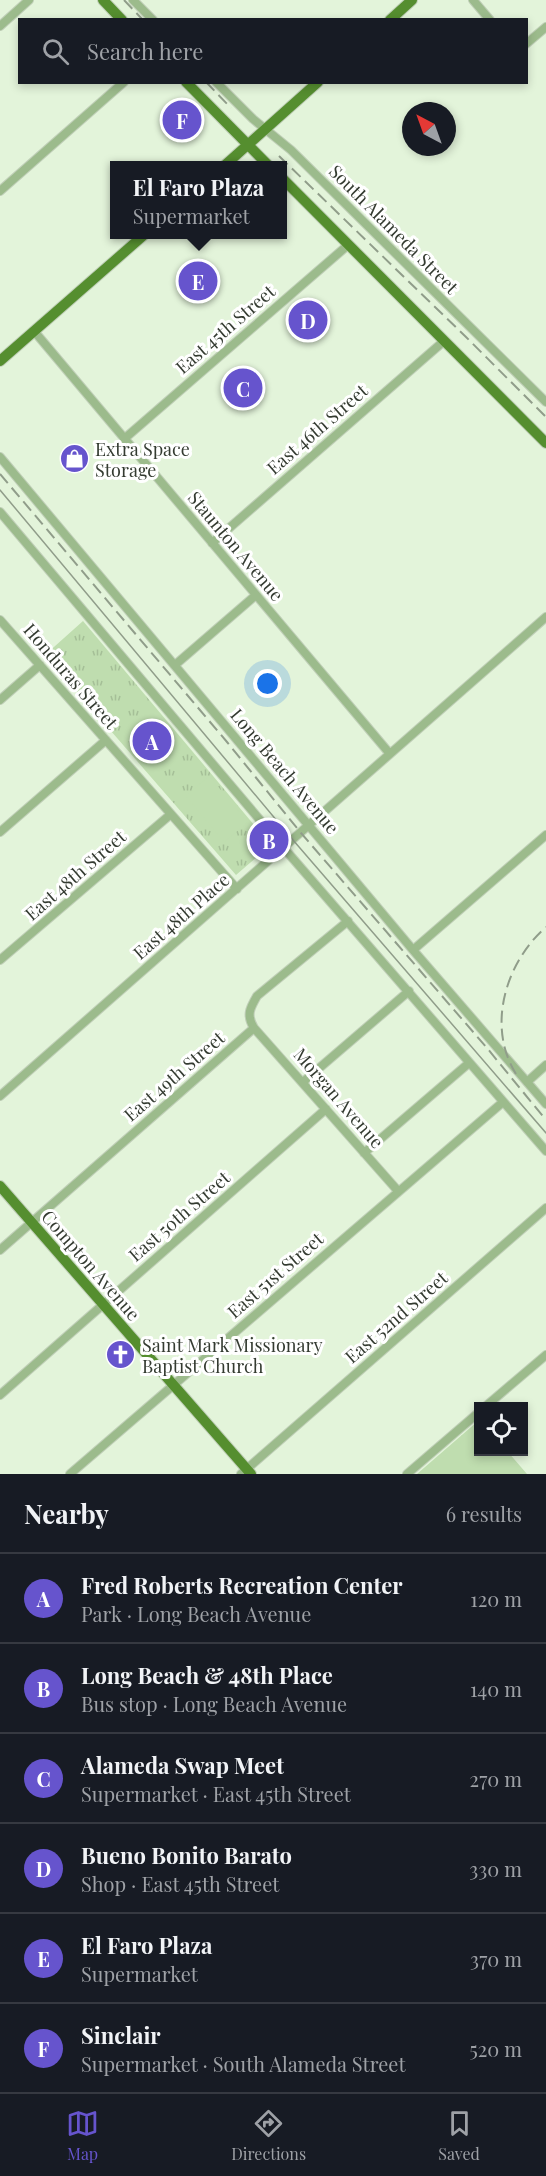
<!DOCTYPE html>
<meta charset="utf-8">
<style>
body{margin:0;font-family:"Playfair Display",serif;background:#20242c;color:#f1f3f6}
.controls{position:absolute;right:18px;bottom:18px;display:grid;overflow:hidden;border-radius:0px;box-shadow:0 3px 9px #0003}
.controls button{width:54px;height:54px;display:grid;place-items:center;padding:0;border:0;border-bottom:2px solid #363941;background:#171b24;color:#f1f3f6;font:30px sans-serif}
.compass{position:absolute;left:402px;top:102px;width:54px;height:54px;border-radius:50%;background:#171b24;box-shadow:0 3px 9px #0003;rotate:319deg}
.you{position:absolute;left:268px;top:684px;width:21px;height:21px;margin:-15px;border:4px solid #fff;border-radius:50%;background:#1a73e8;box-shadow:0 0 0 9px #1a73e833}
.badge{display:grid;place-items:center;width:39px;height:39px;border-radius:50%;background:#6654cd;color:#fff;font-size:20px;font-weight:700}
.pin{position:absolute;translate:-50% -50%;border:3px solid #fff;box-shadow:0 2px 6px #0006}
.popup{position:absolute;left:110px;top:161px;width:177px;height:78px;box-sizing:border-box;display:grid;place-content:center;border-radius:0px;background:#171b24;filter:drop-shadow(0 2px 4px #0005);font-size:20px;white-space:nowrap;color:#9ea1a6}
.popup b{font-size:22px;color:#f1f3f6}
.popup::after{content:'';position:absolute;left:50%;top:100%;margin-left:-12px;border:12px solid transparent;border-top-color:#171b24}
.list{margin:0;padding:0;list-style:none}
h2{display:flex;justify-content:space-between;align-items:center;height:78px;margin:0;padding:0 24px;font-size:26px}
h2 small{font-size:20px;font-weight:400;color:#9ea1a6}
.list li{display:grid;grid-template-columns:39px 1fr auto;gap:18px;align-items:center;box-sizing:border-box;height:90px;padding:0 24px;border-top:2px solid #363941}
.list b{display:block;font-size:22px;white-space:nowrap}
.list p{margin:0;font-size:20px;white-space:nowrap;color:#9ea1a6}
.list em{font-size:20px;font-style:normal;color:#9ea1a6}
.icon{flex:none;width:33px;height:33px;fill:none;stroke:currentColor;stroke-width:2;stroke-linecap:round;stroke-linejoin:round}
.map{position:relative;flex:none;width:546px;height:1474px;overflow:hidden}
.search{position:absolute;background:#171b24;box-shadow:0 3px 9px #0003;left:18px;right:18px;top:18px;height:66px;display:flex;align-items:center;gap:15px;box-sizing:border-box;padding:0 21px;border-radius:0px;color:#9ea1a6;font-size:22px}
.sheet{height:618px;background:#171b24}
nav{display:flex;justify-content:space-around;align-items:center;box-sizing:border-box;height:84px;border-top:2px solid #363941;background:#171b24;font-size:16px;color:#9ea1a6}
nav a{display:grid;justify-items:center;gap:3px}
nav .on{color:#6654cd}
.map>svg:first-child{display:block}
.grass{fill:url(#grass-tufts)}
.garden{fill:#bfddaf}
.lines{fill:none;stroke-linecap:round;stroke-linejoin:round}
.minor-casing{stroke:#c0cfb8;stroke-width:10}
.major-casing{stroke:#c0cfb8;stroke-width:12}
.minor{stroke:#9cbb8c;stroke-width:8}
.major{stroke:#558e2f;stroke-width:10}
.tram{stroke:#909d8a;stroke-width:1.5}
.rail{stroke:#909d8a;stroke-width:2;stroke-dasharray:12 6;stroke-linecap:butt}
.labels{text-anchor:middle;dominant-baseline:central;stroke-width:6;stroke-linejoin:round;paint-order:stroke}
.street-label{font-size:18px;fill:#343b31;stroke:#fff}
.poi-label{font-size:18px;fill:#343b31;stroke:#fff;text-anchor:start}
</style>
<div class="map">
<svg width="546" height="1474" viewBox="0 0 546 1474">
<defs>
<pattern id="grass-tufts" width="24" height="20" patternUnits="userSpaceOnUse" patternTransform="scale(1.5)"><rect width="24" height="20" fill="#bfddaf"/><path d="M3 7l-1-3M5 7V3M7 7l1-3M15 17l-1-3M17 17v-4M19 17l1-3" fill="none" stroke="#a5bf97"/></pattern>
</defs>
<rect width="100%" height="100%" fill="#e3f4da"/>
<!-- grass -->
<path class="grass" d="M83,621L271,845L236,875L45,655Z
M478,1421V1452H508L527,1474H417Z"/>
<!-- garden -->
<path class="garden" d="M141,715L169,730L159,748L132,733Z
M209,776L248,822L224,842L186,796Z
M478,1428V1452H507L526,1474H429L431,1472L429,1470Z"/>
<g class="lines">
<defs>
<path id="minor" d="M133,0L153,20
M473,0L490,20
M0,26L29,0
M526,44L546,27
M216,82L253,119L291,150L546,402
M0,191L124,82
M34,331L390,754
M124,439L348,245
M0,457L413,950L546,1104
M0,512L276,839L546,1151
M212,543L444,341
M0,620L237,889
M175,665L256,595
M0,700L40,665
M0,832L106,740
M413,950L546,835
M0,960L171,814
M254,1028L398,1191
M303,1082L409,991
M527,1082L546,1065
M0,1096L546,617
M364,1153L469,1063
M0,1250L254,1028C246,1015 250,1008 257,996L348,921
M0,1395L326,1109
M486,1406L546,1355
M70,1474L503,1102
M241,1474L546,1208
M407,1474L478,1413"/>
<path id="major" d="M103,0L122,20
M390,20L412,0
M186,82L269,166
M224,166L318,82
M282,178L546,443
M0,361L145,234
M0,1186L251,1474"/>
</defs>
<!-- minor casing -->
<use href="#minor" class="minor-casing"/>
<!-- major casing -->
<use href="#major" class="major-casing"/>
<!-- minor -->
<use href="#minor" class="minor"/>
<!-- major -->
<use href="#major" class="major"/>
<!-- tram -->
<path class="tram" d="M0,490L293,840L546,1133"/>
<!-- rail -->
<path class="rail" d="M124,0L143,20
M206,82L231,108
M279,156L466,337L546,417
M0,474L227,742L301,833L487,1048L546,1120
M516,1074C486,1026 506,962 546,927"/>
</g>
<!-- icons -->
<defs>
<symbol id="shop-disc" viewBox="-11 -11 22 22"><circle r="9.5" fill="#6654cd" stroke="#fff"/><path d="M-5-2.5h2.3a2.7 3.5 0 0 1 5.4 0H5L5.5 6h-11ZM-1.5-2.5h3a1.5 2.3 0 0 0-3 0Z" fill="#fff"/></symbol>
<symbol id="church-disc" viewBox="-11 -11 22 22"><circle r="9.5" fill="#6654cd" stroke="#fff"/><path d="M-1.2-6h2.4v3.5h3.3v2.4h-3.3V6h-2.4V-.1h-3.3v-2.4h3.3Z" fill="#fff"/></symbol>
</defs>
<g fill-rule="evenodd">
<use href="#shop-disc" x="58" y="442" width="33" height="33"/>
<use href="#church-disc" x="104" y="1338" width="33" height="33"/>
</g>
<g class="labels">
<!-- street labels -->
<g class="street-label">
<text transform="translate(394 229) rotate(45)">South Alameda Street</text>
<text transform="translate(225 329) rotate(-41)">East 45th Street</text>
<text transform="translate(317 429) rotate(-41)">East 46th Street</text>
<text transform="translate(236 546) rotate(50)">Staunton Avenue</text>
<text transform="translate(71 676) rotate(49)">Honduras Street</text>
<text transform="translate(285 771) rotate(50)">Long Beach Avenue</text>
<text transform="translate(75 875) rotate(-41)">East 48th Street</text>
<text transform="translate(181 916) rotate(-41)">East 48th Place</text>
<text transform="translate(174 1076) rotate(-41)">East 49th Street</text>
<text transform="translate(339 1098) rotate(49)">Morgan Avenue</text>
<text transform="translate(179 1216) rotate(-41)">East 50th Street</text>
<text transform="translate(91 1265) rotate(49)">Compton Avenue</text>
<text transform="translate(275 1275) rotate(-41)">East 51st Street</text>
<text transform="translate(396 1317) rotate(-41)">East 52nd Street</text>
</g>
<!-- poi labels -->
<g class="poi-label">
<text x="95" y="449">Extra Space<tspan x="95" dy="21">Storage</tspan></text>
<text x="142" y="1345">Saint Mark Missionary<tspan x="142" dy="21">Baptist Church</tspan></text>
</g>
</g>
</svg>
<div class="controls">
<button><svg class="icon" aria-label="locate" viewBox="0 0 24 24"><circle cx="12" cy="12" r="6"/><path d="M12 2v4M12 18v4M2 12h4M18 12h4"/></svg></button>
</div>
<svg class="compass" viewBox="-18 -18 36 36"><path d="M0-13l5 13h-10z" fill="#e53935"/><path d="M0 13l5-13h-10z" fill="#9ea1a6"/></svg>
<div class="you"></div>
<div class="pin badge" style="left:152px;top:741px">A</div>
<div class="pin badge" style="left:269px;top:840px">B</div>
<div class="pin badge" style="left:243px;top:388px">C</div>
<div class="pin badge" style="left:308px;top:320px">D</div>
<div class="pin badge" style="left:198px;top:281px">E</div>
<div class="popup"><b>El Faro Plaza</b>Supermarket</div>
<div class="pin badge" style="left:182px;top:120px">F</div>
<div class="search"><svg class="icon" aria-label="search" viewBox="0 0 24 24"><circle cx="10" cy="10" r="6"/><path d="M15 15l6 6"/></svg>Search here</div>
</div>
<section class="sheet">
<h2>Nearby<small>6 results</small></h2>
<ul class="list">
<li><span class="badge">A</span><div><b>Fred Roberts Recreation Center</b><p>Park · Long Beach Avenue</p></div><em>120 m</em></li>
<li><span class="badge">B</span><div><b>Long Beach &amp; 48th Place</b><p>Bus stop · Long Beach Avenue</p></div><em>140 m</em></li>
<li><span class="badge">C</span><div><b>Alameda Swap Meet</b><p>Supermarket · East 45th Street</p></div><em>270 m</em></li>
<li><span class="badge">D</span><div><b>Bueno Bonito Barato</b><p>Shop · East 45th Street</p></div><em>330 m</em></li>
<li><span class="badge">E</span><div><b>El Faro Plaza</b><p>Supermarket</p></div><em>370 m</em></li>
<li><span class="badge">F</span><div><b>Sinclair</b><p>Supermarket · South Alameda Street</p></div><em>520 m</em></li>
</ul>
</section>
<nav>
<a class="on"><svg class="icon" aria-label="map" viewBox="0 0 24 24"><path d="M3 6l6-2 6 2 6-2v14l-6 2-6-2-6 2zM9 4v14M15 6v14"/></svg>Map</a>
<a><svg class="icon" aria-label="directions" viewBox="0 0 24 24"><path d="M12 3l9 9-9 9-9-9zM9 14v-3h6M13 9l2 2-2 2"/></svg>Directions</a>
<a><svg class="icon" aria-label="saved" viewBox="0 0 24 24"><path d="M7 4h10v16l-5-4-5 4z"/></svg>Saved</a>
</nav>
